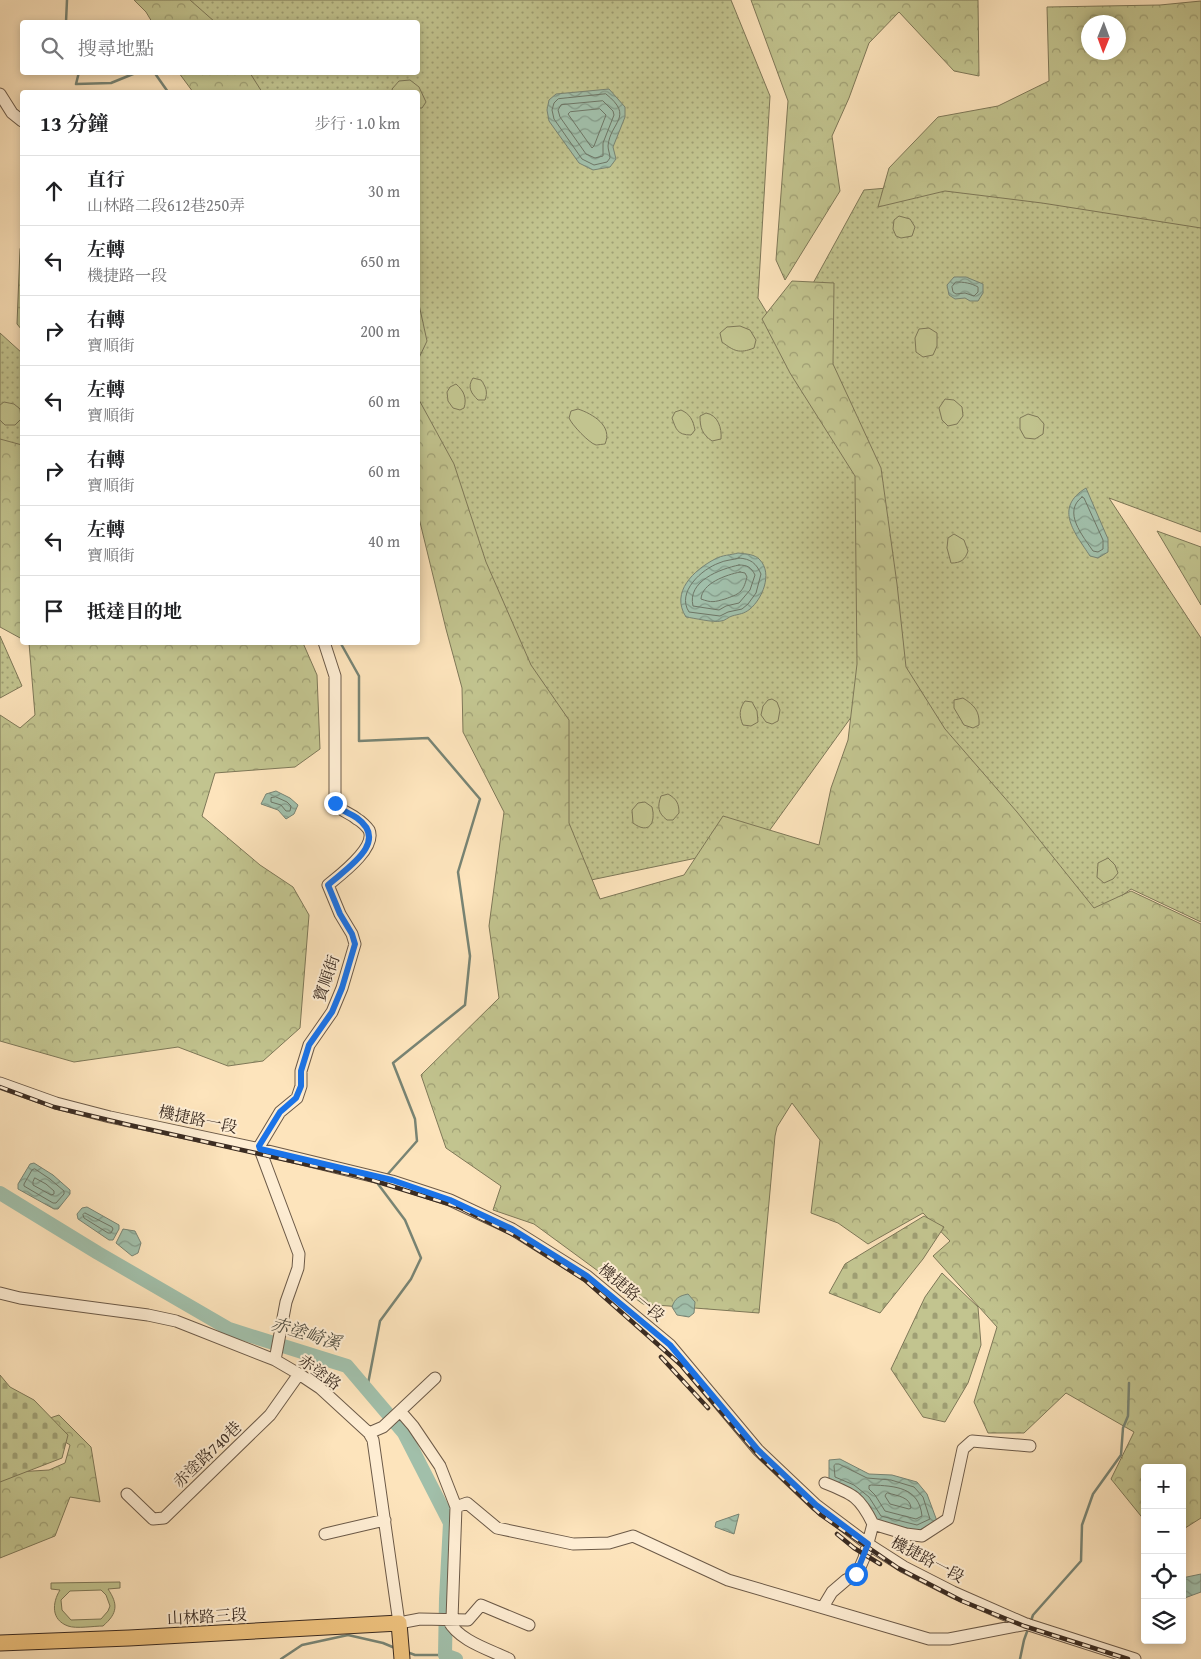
<!DOCTYPE html>
<html lang="zh-TW">
<meta charset="utf-8">
<style>
body{margin:0;font-family:"Gentium Book Plus","Noto Serif TC",serif;background:#f6f6f6;color:#202124}
.controls{position:absolute;right:15px;bottom:15px;display:grid;overflow:hidden;border-radius:5px;box-shadow:0 2px 8px #0003}
.controls button{width:45px;height:45px;display:grid;place-items:center;padding:0;border:0;border-bottom:1px solid #e0e0e0;background:#fff;color:#202124;font:25px sans-serif}
.compass{position:absolute;left:1081px;top:15px;width:45px;height:45px;border-radius:50%;background:#fff;box-shadow:0 2px 8px #0003;rotate:181deg}
.stop{position:absolute;width:15px;height:15px;margin:-11px;border:4px solid #1a73e8;border-radius:50%;background:#fff}
.stop.end{background:#1a73e8;border-color:#fff;box-shadow:0 1px 5px #0008}
.list{margin:0;padding:0;list-style:none}
h2{display:flex;justify-content:space-between;align-items:center;height:65px;margin:0;padding:0 20px;font-size:21px}
h2 small{font-size:16px;font-weight:400;color:#757577}
.list li{display:grid;grid-template-columns:32px 1fr auto;gap:15px;align-items:center;box-sizing:border-box;height:70px;padding:0 20px;border-top:1px solid #e0e0e0}
.list b{display:block;font-size:19px;white-space:nowrap}
.list p{margin:0;font-size:16px;white-space:nowrap;color:#757577}
.list em{font-size:16px;font-style:normal;color:#757577}
.icon{flex:none;width:28px;height:28px;fill:none;stroke:currentColor;stroke-width:2;stroke-linecap:round;stroke-linejoin:round}
.map{position:relative;flex:none;width:1201px;height:1659px;overflow:hidden}
.search{position:absolute;background:#fff;box-shadow:0 2px 8px #0003;left:20px;top:20px;width:400px;height:55px;display:flex;align-items:center;gap:12px;box-sizing:border-box;padding:0 18px;border-radius:5px;color:#757577;font-size:19px}
.panel{position:absolute;background:#fff;box-shadow:0 2px 8px #0003;left:20px;top:90px;width:400px;height:555px;border-radius:5px}
.map>svg:first-child{display:block}
.grass{fill:url(#grass-dots);stroke:#7e7858}
.forest{fill:url(#forest-crowns);stroke:#7e7858;fill-rule:evenodd}
.cemetery{fill:url(#cemetery-stones);stroke:#7e7858}
.park{fill:#c2c48f;stroke:#7e7858;fill-rule:evenodd}
.water{fill:url(#water-waves);stroke:#788474}
.lines{fill:none;stroke-linecap:round;stroke-linejoin:round}
.shore{stroke:#6e7666;stroke-width:1}
.stream{stroke:#788474;stroke-width:2.5}
.river{stroke:#a1bfaa;stroke-width:14}
.minor-casing{stroke:#6c5a48;stroke-width:13}
.major-casing{stroke:#3b2c22;stroke-width:17}
.minor{stroke:#feedd3;stroke-width:11}
.major{stroke:#eec27e;stroke-width:15}
.rail-casing{stroke:#3b2c22;stroke-width:4.5}
.rail{stroke:#feedd3;stroke-width:2.5;stroke-dasharray:8;stroke-linecap:butt}
.route{stroke:#1a73e8;stroke-width:6}
.labels{text-anchor:middle;dominant-baseline:central;stroke-width:4;stroke-linejoin:round;paint-order:stroke}
.street-label{font-size:16px;fill:#3b2c22;stroke:#feedd3}
.water-label{font-size:18px;font-style:italic;fill:#545144;stroke:#feedd3}
</style>
<div class="map">
<svg width="1201" height="1659" viewBox="0 0 1201 1659">
<defs>
<pattern id="grass-dots" width="8" height="8" patternUnits="userSpaceOnUse" patternTransform="scale(1.25)"><rect width="8" height="8" fill="#c2c48f"/><path d="M2 2h.1M6 6h.1" fill="none" stroke="#9f9f74" stroke-width="1.8" stroke-linecap="round"/></pattern>
<pattern id="forest-crowns" width="20" height="18" patternUnits="userSpaceOnUse" patternTransform="scale(1.25)"><rect width="20" height="18" fill="#c2c48f"/><path d="M2 6a3 3 0 1 1 6 0M12 15a3 3 0 1 1 6 0" fill="none" stroke="#9f9f74"/></pattern>
<pattern id="cemetery-stones" width="16" height="16" patternUnits="userSpaceOnUse" patternTransform="scale(1.25)"><rect width="16" height="16" fill="#c2c48f"/><path d="M2 7V4a2 2 0 0 1 4 0v3zM10 15v-3a2 2 0 0 1 4 0v3z" fill="#9f9f74"/></pattern>
<pattern id="water-waves" width="16" height="10" patternUnits="userSpaceOnUse" patternTransform="scale(1.25)"><rect width="16" height="10" fill="#a1bfaa"/><path d="M0 5q4-4 8 0t8 0" fill="none" stroke="#849b8a"/></pattern>
</defs>
<rect width="100%" height="100%" fill="#fde4bc"/>
<filter id="stains"><feTurbulence type="fractalNoise" baseFrequency=".004" numOctaves="4"/><feColorMatrix values="0 0 0 0 .2 0 0 0 0 .09 0 0 0 0 .02 0 0 0 .5 -.17"/></filter>
<radialGradient id="worn" r=".72"><stop offset=".6" stop-color="#630" stop-opacity="0"/><stop offset="1" stop-color="#630" stop-opacity=".3"/></radialGradient>
<!-- grass -->
<path class="grass" d="M157,0H731L770,96L758,298L861,469L870,691L759,845L567,885L418,481V92H229L214,73L418,72V22H175Z
M981,180L1201,216V532L1109,498L1201,638V922L1131,889L1083,924L883,680L870,469L799,309L864,190Z
M0,333L22,353V450L0,443Z
M0,636L22,686L0,698Z"/>
<!-- forest -->
<path class="forest" d="M134,0H190L215,22H152L146,12Z
M751,0H978L979,76L954,71L899,12L869,43L849,98L832,136L840,191L785,280L776,260L788,101Z
M1201,1V228L1042,203L945,191L878,207L889,168L938,117L998,106L1049,81L1047,7L1160,5ZM1088,22H1118V52H1088Z
M179,73H250L262,92H193Z
M22,244V330L17,324L20,249Z
M792,281L834,283L833,364L881,468L897,584L906,667L945,729L1017,812L1094,908L1131,891L1201,924V1518L1182,1530V1468H1145V1521L1111,1479L1134,1432L1066,1393L1024,1433H988L974,1402L997,1327L933,1256L950,1241L923,1213L868,1244L838,1223L811,1213L820,1140L792,1103L777,1127L775,1136L759,1313L643,1304L534,1224L493,1210L501,1186L446,1148L421,1075L499,998L489,926L504,812L463,732L462,688L446,629L418,514V398L454,464L486,562L531,665L569,720V823L600,899L684,875L723,816L819,845L831,788L848,740L857,664L855,476L790,373L762,319Z
M418,300L427,341L418,360Z
M0,439L22,445V639L0,627Z
M1157,531L1201,547V605Z
M29,643H303L317,675L320,749L295,767L215,773L202,816L260,865L293,887L309,915L300,1028L263,1061L228,1066L178,1047L74,1062L0,1041V715L20,728L35,715Z
M59,1415L91,1447L100,1502L70,1497L55,1536L0,1558V1473L49,1470L65,1463L70,1445L35,1423Z"/>
<!-- cemetery -->
<path class="cemetery" d="M924,1216L944,1227L923,1259L880,1313L829,1293L845,1264Z
M942,1273L978,1307L981,1345L968,1383L945,1422L923,1417L891,1369L925,1297Z
M0,1375L10,1387L34,1400L68,1435L62,1458L0,1482Z"/>
<!-- park -->
<path class="park" d="M410,80L419,87L426,102L422,108H418V92H393L392,89L399,81Z
M899,216L910,219L915,227L912,236L901,238L896,236L893,229L894,220Z
M740,326L750,330L756,340L754,348C739,354 734,351 722,342L720,333L727,327Z
M929,328L937,333V346L933,355L923,357L916,352L915,338L919,329Z
M473,378L481,380C486,387 488,392 485,400H478C471,393 467,387 473,378Z
M456,384C464,391 467,398 464,408L460,410L453,408L448,401L447,392L450,387Z
M945,399L954,400L962,407L963,416L957,424L948,426L942,420L939,408Z
M4,402L14,404L20,409L21,419L15,425H5L0,420V405Z
M578,409C593,414 613,426 605,444C604,444 597,445 596,445C589,443 572,425 569,418L571,411Z
M681,410C690,414 693,420 695,430L691,435C677,435 676,429 672,418L675,412Z
M706,413C718,415 722,428 721,439L712,441C702,434 700,428 700,416Z
M1028,414L1038,417L1044,424L1043,434L1035,439L1025,438L1020,429V418Z
M954,534L964,540L968,551C965,560 961,563 951,563L947,548L948,538Z
M963,698C974,705 980,711 979,725L973,728L964,725L954,708V700Z
M772,699L777,702L780,710L778,721L772,724L766,722L761,715L763,706L768,700Z
M745,701L752,702L757,711L758,722L751,726L743,725C739,716 739,709 745,701Z
M668,794C677,799 679,804 679,813L673,820H667C658,813 657,807 661,796Z
M645,802L652,807C656,823 649,835 633,823L632,810L638,803Z
M1108,858L1115,865L1118,873L1113,879L1104,883L1097,877L1098,863Z
M120,1582V1588L108,1589C118,1604 118,1613 103,1626C94,1626 76,1629 68,1626C51,1620 52,1603 60,1590L51,1589V1583ZM101,1590L106,1595L110,1606L108,1611L101,1619L71,1620L62,1610L61,1600L70,1591Z"/>
<!-- water -->
<path class="water" d="M609,89L625,107V117L613,147L616,159L610,167L593,170L579,163L549,121L547,110L549,100L556,94Z
M954,277H966L983,284V293L978,301H970L965,298L955,299L949,295L947,285Z
M1086,488L1108,539V552L1098,558L1090,556C1075,533 1053,508 1086,488Z
M738,553C746,554 755,554 760,560C773,574 762,599 750,609C744,614 739,614 732,616C728,617 725,621 721,621C714,623 694,618 686,617C670,592 694,570 715,559C722,555 731,555 738,553Z
M276,791L290,798L298,805L294,814L286,819L278,810L261,804L266,794Z
M34,1163L53,1175L70,1190V1194L58,1209H54L18,1189V1184L30,1164Z
M87,1207L119,1225V1229L113,1240H109L78,1219L77,1214L82,1208Z
M123,1229L135,1231L141,1243L138,1253L132,1256L116,1243Z
M688,1294L695,1302L694,1313L689,1317L677,1315L672,1307C675,1298 679,1296 688,1294Z
M840,1459L869,1474L892,1475L917,1482L927,1494L937,1521L918,1531L877,1521C862,1494 857,1492 829,1480V1460Z
M739,1514L734,1534L715,1527L716,1522Z
M1201,1574V1592L1182,1599V1578Z"/>
<g class="lines">
<!-- shore -->
<path class="shore" d="M606,94C635,117 610,122 608,146C608,150 610,154 610,158L607,162L594,165L582,159L554,119L552,110L554,103L558,99Z
M603,101L613,111L614,115L603,143V156L595,158L586,154L560,117L558,110L561,105Z
M600,109L606,115L594,146L592,148L568,114L570,112Z
M956,282C964,282 971,283 978,287V292L974,296L965,293L956,294L953,292L952,287Z
M1082,497L1084,498L1103,540V549L1098,552L1093,551C1083,536 1062,512 1082,497Z
M739,558C751,559 756,563 761,574L756,593L748,604L742,609L728,612L720,616L689,612C676,592 702,569 719,563C725,560 733,560 739,558Z
M739,565C747,565 751,567 755,575L750,590L739,603L726,606L719,610L693,606C687,581 720,569 739,565Z
M740,572L745,573L747,577C743,593 739,594 725,599C714,602 712,603 701,599C702,583 726,575 740,572Z
M276,797L287,802L291,806L290,811H286L281,805L271,802V798Z
M35,1169L50,1179L64,1191V1194L56,1203H53L24,1186V1184L32,1170Z
M35,1178L46,1184L54,1191V1194L51,1195L33,1185V1182Z
M85,1213L112,1227L113,1229L111,1233H108L84,1218L83,1215Z
M836,1464H839L867,1478L891,1480L914,1487L923,1497L930,1519L917,1525L881,1516L869,1497L854,1485L835,1477L834,1466Z
M872,1485C895,1486 919,1487 922,1516L916,1519L885,1511L875,1495L869,1489V1486Z
M888,1493C898,1496 910,1497 911,1508L909,1509L890,1504L885,1496L886,1494Z"/>
<!-- stream -->
<path class="stream" d="M66,22L67,0
M79,72L76,84L111,83L138,72
M154,72L168,92
M340,642L359,676V741L428,738L480,799L458,872L470,956L465,1005L393,1063L415,1119L417,1141L387,1175
M367,1389L380,1321L411,1279L421,1258L405,1220L378,1184L381,1181
M1031,1621L1033,1615L1081,1561L1082,1525L1093,1494L1121,1455L1123,1428L1128,1416L1129,1383
M407,1652L415,1655H445
M281,1659L302,1645L348,1635L383,1643L395,1648
M1020,1659L1024,1640L1028,1629"/>
<!-- river -->
<path class="river" d="M0,1193L98,1253L229,1329L347,1366L404,1433L450,1523L446,1599L445,1655L456,1659"/>
<defs>
<path id="minor" d="M0,94L12,113L22,121
M0,1083L56,1103L110,1117L260,1149L392,1181L450,1200L512,1229L587,1276L670,1345L758,1450L816,1505L868,1544L904,1567L953,1592L1026,1624L1135,1659
M0,1293L20,1298L148,1315L176,1321L275,1360L299,1374L320,1388L369,1433L373,1440L399,1623L420,1619L468,1620L481,1605L529,1625
M275,1360L286,1302L298,1268L299,1254L259,1147L280,1112L297,1098L301,1086V1071L309,1045L332,1012L342,988L355,944L352,934L340,914L328,885C340,875 377,848 369,830C367,827 361,821 357,819C349,812 341,812 335,803V676L324,642
M400,1411L413,1426L440,1466L456,1507L467,1503L497,1528L573,1544L609,1543L633,1536L728,1580L929,1639H949L1027,1624
M369,1433L383,1427L435,1378
M825,1483C853,1494 860,1497 873,1524
M127,1494L153,1519L164,1518L270,1415L299,1374
M873,1524L906,1534L922,1536L948,1519L963,1449L972,1441L1030,1446
M325,1534L385,1520
M823,1607L832,1592L846,1580L857,1574L864,1558L873,1524
M452,1619L456,1507
M448,1620C459,1641 488,1649 509,1659"/>
<path id="major" d="M0,1643L129,1638L399,1623L402,1659"/>
</defs>
<!-- minor casing -->
<use href="#minor" class="minor-casing"/>
<!-- major casing -->
<use href="#major" class="major-casing"/>
<!-- minor -->
<use href="#minor" class="minor"/>
<!-- major -->
<use href="#major" class="major"/>
<defs>
<path id="rail" d="M0,1087L54,1107L125,1124L359,1176L459,1207L518,1237L585,1280L681,1365L760,1457L821,1515L898,1568L962,1601L1024,1626L1128,1659
M661,1357L708,1408
M837,1534L854,1548L880,1564"/>
</defs>
<!-- rail casing -->
<use href="#rail" class="rail-casing"/>
<!-- rail -->
<use href="#rail" class="rail"/>
</g>
<g class="lines">
<!-- route -->
<path class="route" d="M335,803C341,812 349,812 357,818C390,842 347,868 328,885L340,914L352,934L355,944L342,988L332,1012L309,1045L301,1071V1086L296,1098L280,1112L259,1146L260,1149L392,1180L450,1200L512,1229L587,1276L670,1345L758,1450L816,1505L868,1544L856,1574"/>
</g>
<g class="labels">
<!-- street labels -->
<g class="street-label">
<text transform="translate(326 978) rotate(-71)">寶順街</text>
<text transform="translate(198 1119) rotate(12)">機捷路一段</text>
<text transform="translate(632 1292) rotate(40)">機捷路一段</text>
<text transform="translate(320 1372) rotate(36)">赤塗路</text>
<text transform="translate(207 1454) rotate(-44)">赤塗路740巷</text>
<text transform="translate(928 1559) rotate(28)">機捷路一段</text>
<text transform="translate(207 1616) rotate(-3)">山林路三段</text>
</g>
<!-- water labels -->
<g class="water-label">
<text transform="translate(306 1333) rotate(17)">赤塗崎溪</text>
</g>
</g>
<rect width="100%" height="100%" filter="url(#stains)"/>
<rect width="100%" height="100%" fill="url(#worn)"/>
</svg>
<div class="controls">
<button>+</button>
<button>−</button>
<button><svg class="icon" aria-label="locate" viewBox="0 0 24 24"><circle cx="12" cy="12" r="6"/><path d="M12 2v4M12 18v4M2 12h4M18 12h4"/></svg></button>
<button><svg class="icon" aria-label="layers" viewBox="0 0 24 24"><path d="M12 4l9 5-9 5-9-5zM3 14l9 5 9-5"/></svg></button>
</div>
<svg class="compass" viewBox="-18 -18 36 36"><path d="M0-13l5 13h-10z" fill="#e53935"/><path d="M0 13l5-13h-10z" fill="#757577"/></svg>
<div class="stop" style="left:856px;top:1574px"></div>
<div class="stop end" style="left:335px;top:803px"></div>
<div class="search"><svg class="icon" aria-label="search" viewBox="0 0 24 24"><circle cx="10" cy="10" r="6"/><path d="M15 15l6 6"/></svg>搜尋地點</div>
<section class="panel">
<h2>13 分鐘<small>步行 · 1.0 km</small></h2>
<ul class="list">
<li><svg class="icon" aria-label="ahead" viewBox="0 0 24 24"><path d="M12 20V5M6 11l6-6 6 6"/></svg><div><b>直行</b><p>山林路二段612巷250弄</p></div><em>30 m</em></li>
<li><svg class="icon" aria-label="left" viewBox="0 0 24 24"><path d="M17 20v-9H6M10 6l-5 5 5 5"/></svg><div><b>左轉</b><p>機捷路一段</p></div><em>650 m</em></li>
<li><svg class="icon" aria-label="right" viewBox="0 0 24 24"><path d="M7 20v-9h11M14 6l5 5-5 5"/></svg><div><b>右轉</b><p>寶順街</p></div><em>200 m</em></li>
<li><svg class="icon" aria-label="left" viewBox="0 0 24 24"><path d="M17 20v-9H6M10 6l-5 5 5 5"/></svg><div><b>左轉</b><p>寶順街</p></div><em>60 m</em></li>
<li><svg class="icon" aria-label="right" viewBox="0 0 24 24"><path d="M7 20v-9h11M14 6l5 5-5 5"/></svg><div><b>右轉</b><p>寶順街</p></div><em>60 m</em></li>
<li><svg class="icon" aria-label="left" viewBox="0 0 24 24"><path d="M17 20v-9H6M10 6l-5 5 5 5"/></svg><div><b>左轉</b><p>寶順街</p></div><em>40 m</em></li>
<li><svg class="icon" aria-label="arrive" viewBox="0 0 24 24"><path d="M6 21V4h12l-3 4 3 4H6"/></svg><div><b>抵達目的地</b></div></li>
</ul>
</section>
</div>
